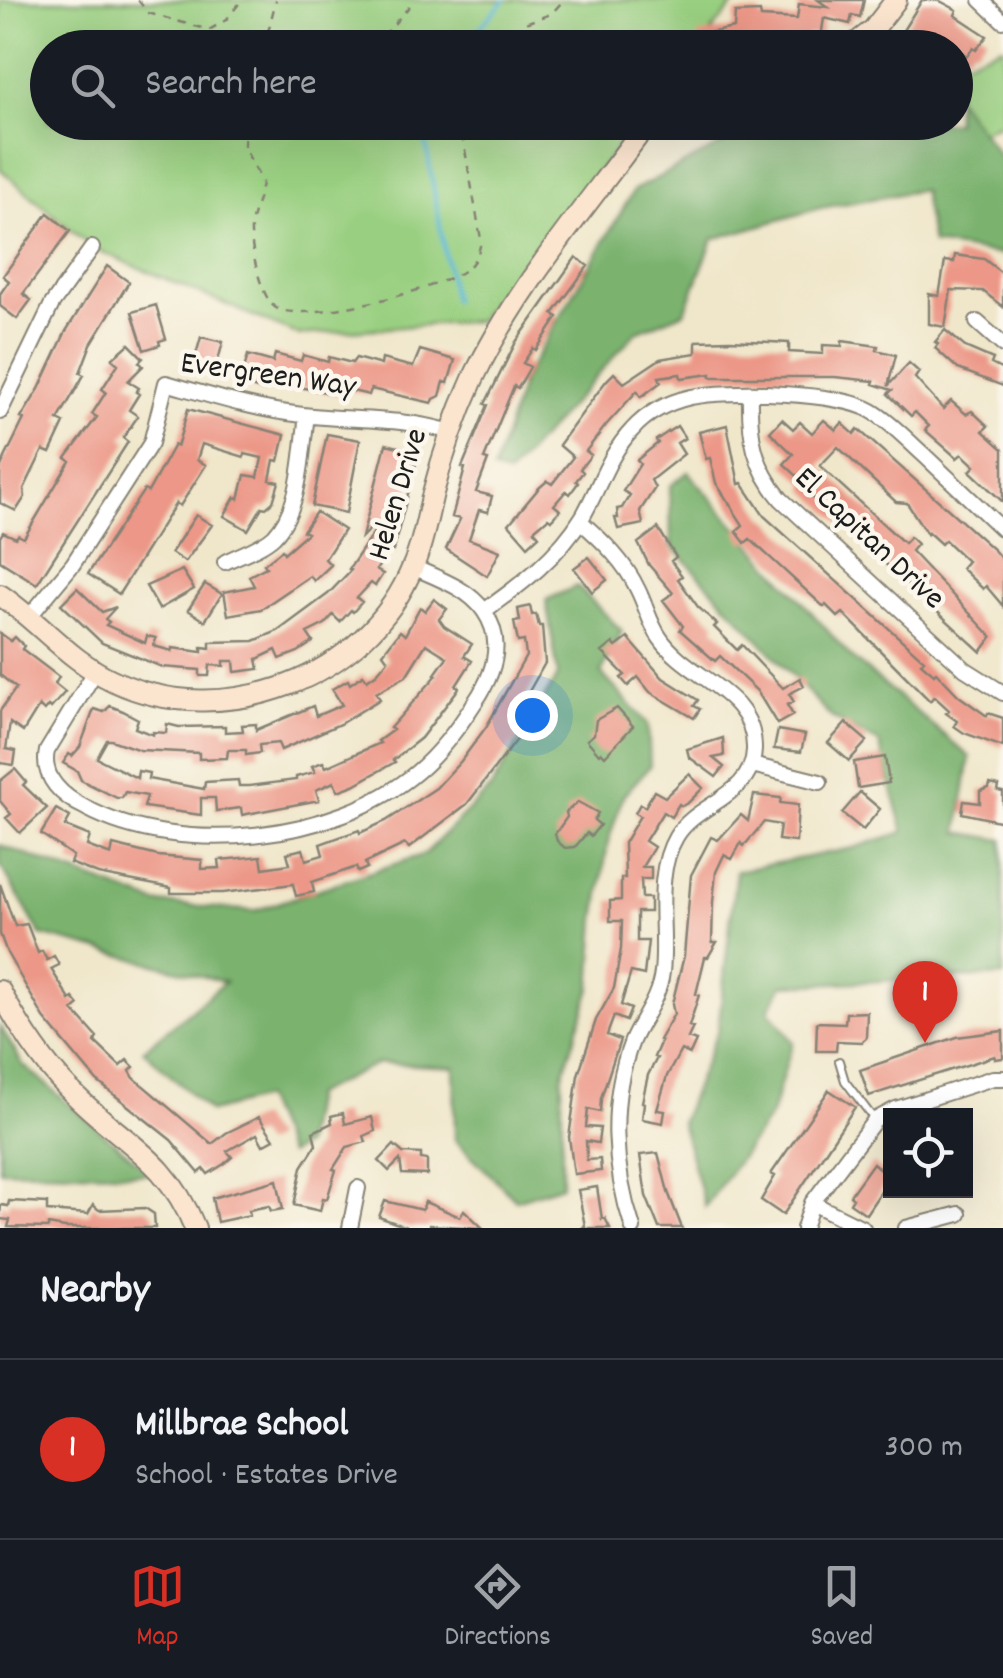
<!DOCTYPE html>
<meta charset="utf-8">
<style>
body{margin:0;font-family:Dekko,sans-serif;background:#242831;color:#f1f3f6}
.controls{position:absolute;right:30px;bottom:30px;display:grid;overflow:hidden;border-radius:0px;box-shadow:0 10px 40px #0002}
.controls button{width:90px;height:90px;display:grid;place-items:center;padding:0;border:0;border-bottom:2px solid #363941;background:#171b24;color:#f1f3f6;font:50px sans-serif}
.you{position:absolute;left:532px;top:715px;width:35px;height:35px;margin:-25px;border:8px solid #fff;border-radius:50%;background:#1a73e8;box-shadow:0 0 0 15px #1a73e833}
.badge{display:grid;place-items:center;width:65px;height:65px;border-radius:50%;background:#d93025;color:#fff;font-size:32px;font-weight:700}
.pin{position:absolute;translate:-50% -82px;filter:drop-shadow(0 2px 5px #0008)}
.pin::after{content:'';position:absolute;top:52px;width:35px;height:30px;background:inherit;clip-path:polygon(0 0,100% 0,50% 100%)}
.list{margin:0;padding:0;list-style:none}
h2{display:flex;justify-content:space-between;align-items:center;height:130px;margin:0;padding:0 40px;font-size:42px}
h2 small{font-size:32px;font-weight:400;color:#9ea1a6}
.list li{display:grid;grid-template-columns:65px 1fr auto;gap:30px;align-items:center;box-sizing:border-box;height:180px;padding:0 40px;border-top:2px solid #363941}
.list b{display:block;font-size:38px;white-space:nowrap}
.list p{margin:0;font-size:32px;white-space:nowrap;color:#9ea1a6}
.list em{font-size:32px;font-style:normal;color:#9ea1a6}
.icon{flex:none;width:55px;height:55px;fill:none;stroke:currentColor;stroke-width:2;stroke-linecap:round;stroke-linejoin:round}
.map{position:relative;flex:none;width:1003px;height:1228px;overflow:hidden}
.search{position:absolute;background:#171b24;box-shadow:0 10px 40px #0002;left:30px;right:30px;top:30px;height:110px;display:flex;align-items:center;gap:25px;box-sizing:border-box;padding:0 35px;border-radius:55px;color:#9ea1a6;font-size:38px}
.sheet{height:310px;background:#171b24}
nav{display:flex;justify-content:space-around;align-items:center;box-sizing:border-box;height:140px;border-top:2px solid #363941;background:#171b24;font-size:28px;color:#9ea1a6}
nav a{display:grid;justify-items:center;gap:5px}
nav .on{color:#d93025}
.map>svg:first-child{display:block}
.green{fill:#99cf80;stroke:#5a764e;stroke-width:2.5}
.forest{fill:#7ab26e;stroke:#4b6745;stroke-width:2.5}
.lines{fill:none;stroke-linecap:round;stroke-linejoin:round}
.stream{stroke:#58b8d7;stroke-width:4}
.building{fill:#ec9787;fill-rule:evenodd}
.lane-casing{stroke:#868274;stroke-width:10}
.street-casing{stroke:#868274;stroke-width:18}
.secondary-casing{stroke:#868274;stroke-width:24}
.path{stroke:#868274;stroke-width:2.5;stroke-dasharray:8 8;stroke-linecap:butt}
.lane{stroke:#fff;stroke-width:6}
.street{stroke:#fff;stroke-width:14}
.secondary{stroke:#fce5cf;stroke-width:20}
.labels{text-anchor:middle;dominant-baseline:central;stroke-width:9;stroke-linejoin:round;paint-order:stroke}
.street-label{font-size:32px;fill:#1c1c1c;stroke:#fbf7ec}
</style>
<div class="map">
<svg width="1003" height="1228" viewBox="0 0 1003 1228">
<rect width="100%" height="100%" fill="#fbf7ec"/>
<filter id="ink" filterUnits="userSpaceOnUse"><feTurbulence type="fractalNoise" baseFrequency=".01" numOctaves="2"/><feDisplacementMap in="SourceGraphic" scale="20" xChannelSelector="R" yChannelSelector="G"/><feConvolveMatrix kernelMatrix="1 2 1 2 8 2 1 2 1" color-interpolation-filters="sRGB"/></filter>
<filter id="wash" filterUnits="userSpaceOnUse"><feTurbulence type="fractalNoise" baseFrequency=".0048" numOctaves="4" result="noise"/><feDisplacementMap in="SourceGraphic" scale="40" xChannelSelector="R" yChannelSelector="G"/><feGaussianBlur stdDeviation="2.25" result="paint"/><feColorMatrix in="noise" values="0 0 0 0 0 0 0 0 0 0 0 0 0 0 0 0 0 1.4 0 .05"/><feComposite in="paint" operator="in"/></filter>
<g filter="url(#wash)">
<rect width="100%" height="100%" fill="#f0e7cb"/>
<!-- green -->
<path class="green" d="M0,0H738L699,47L48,48V122L638,123L477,321L299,335L92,248L0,169Z
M1003,46V122L850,188L956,122V64Z"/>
<!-- forest -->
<path class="forest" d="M956,98L1003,160V255L932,244L922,190L820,208L713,239L685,312L636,332L508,475L493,471L523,380L634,190L723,144L800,123L956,122Z
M688,472L850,656L970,757L958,832L1003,840V976L783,985L769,1010L793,1042L771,1115L705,1207L681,1122L718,1030L736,871L853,848L904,832L879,743L831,717L671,545L670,486Z
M577,586L622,631L601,673L648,724L650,766L623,796L608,842L596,919L591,989L562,1077V1185L516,1200L455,1140L454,1067L379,1063L313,1095L304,1145L288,1155L263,1098L210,1112L143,1050L225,982L41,935L0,865V845L156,903L254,911L425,854L491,788L558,675L546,600Z
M0,1026L23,1065L152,1174L0,1170Z"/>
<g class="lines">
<!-- stream -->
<path class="stream" d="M461,48L505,0
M422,122L453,300"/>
</g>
<g id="blocks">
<!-- building -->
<path class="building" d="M818,0H864L860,17L852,15L850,24L824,18L821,37L808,35L806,45L787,43L786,48H761L730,43L731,48H700L697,35L734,28L735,13L760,12L761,17L797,19L799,4L828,7Z
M922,0H938L957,10L955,15L987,36L976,50L973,48L967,56L962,52L956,62V48H892Z
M48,213L70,231L23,294L31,300L17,319L0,306V294L9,281L3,276Z
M955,255L984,259L1003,274V307L983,291L951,290L945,327L929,324V294L939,296L945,261L954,262Z
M576,257L588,266L553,314L558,317L536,350L533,348L523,363L530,367L518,388L514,386L484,459L488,460L476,492L492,496L488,512L479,510L469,539L500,551L487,576L446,549L460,519L452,517L465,468L462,467L488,405L485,404L516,342Z
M107,266L129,282L91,344L80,373L84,375L58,420L64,423L50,453L43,450L24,489L25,497L16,511L0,503V468L24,419L21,418L39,389L66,331Z
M156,305L166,339L159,341L160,345L144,350L132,312Z
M945,330L965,347L993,359L991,364L1003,370V386L958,369L935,348L938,344L935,342Z
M201,337L223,342L216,368L194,362Z
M730,340L789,343V352L823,354V345L842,346V341L878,346L877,350L896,355L888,386L909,363L919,372L915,378L943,409L951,401L966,414L972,411L988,426L983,431L1003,449V502L970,471L975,466L962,454L957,458L925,430L929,426L915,412L911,416L888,394L892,390L873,384L874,381L835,377H711V374L681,378L680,374L659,377L661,382L641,397L637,391L607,424L586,451L591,455L580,469L583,472L576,481L578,483L570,494L566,491L554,505L560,510L551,520L548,518L534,530L539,536L528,546L509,524L539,488L547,481L552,484L573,457L559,445L606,381L614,373L624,383L660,359L696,353V341Z
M129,344L143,358L139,362L143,366L128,381L139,388L136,392L139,394L129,410L138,416L123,438L128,442L37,584L0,561V537L3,532L16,538L18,535L24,538L70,461L66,458L97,417L92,414L106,392L102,389L118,364L112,359Z
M420,350L455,360L448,383L444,382L440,396L434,399L432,403L371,389L369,395L344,389L342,395L266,381L264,391L240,384L248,355L273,362L275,354L301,361L303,355L328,362L329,357L352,363L356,358L381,365L382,359L413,367Z
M188,409L285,435L279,461L274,460L270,480L279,482L273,502L266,508L262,507L248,530L224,516L235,497L239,499L245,475L258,477L262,458L245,454L244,457L202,444L197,460L206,465L180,506L176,503L119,594L88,574L144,490L148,492L174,445L177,447Z
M782,419L793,429L800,422L812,433L824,420L836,430L842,423L854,434L858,429L994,550L1003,561V606L986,586L983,589L961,568L967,561L945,540L941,544L928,532L927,534L907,503L896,502L838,447L820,466L904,543L910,537L917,544L911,551L992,637L981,652L804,489L807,485L784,464L793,454L770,432Z
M727,425L739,484L742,483L764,516L924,660L921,663L934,674L936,672L959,696L987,716L988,713L1003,718V747L964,733L954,726L957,721L946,713L949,710L934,696L930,701L843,613L838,617L826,605L824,607L750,539L745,543L736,531L743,525L716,483L710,458L706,459L699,432Z
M677,426L685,438L677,443L684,454L651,480L655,488L640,511L643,524L618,529L615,518H618L617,509L622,508L630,495L623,491L640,464L637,460L658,443L656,440Z
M327,434L360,440L346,513L312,506Z
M386,444L419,452L393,551L390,550L376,570L383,574L375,586L371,583L357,598L362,602L353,612L351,610L340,622L333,615L325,624L307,633L313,642L298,652L280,659L276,650L257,659L259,669L235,672L234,661H224V666L210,665L209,676H200V670L162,667L102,643L61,604L77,588L102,612L116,607L105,619L109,622L106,625L145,643L147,636L156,638L154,646L172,651V648L202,652V647L210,648V642L254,641L278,631L328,594L351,570L349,569L378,526L375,524L362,537Z
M316,512L344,530L325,559L331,565L314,581L310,576L261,609L228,615L224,592L254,586L249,576L266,567L264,564L282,550L284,553L307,533L303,531Z
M196,515L212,525L185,562L171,553Z
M658,528L676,557L671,561L682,576L678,579L698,607L717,624L714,627L737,650L742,645L783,688L800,678L804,686L789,694L794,702L787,705L793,715L777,724L757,691L720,656L715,661L680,630L683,626L663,600L673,593L649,565L638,543Z
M589,557L607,580L592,592L574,568Z
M182,570L194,589L159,609L146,586Z
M205,584L222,594L205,621L188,610Z
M434,599L447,609L439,619L444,626L472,644L464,656L472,661L456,686L459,688L421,738L393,760L395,762L354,785L338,791L334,782L316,790L319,800L242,815L241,808L216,811L215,798H201V815L144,807L147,796L125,792L122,798H117L81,780L77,771L63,763L69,754L72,756L80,747L94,709L104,712L110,706L123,711L138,719L135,728L153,735V732L166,733L167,724L179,727L225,726V732L243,731L242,725L256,724V730L313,706L316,716L342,705L332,689L348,680L350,684L363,675L367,680L377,673L388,660L383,653L400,631L405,635L420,607L425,611ZM426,644L447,657L435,674L437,675L390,728L393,730L378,741L380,743L326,767L323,762L312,766L315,772L296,777V780L249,786H239L238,780L205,782L204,789L148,779L149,773L138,771L137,778L97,758L107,740H111L140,750L199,753V759L227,758L228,750H246V755L260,753L259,745L278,743L281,750L340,724L380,699L376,693L406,676Z
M530,606L532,615L536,614L539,626H542L545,663L523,702L530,706L515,735L519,737L467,804L409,848L405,844L365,863L367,868L358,872L356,867L312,882L314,892L296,896L293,884L223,893H171V888L98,874L70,863L73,856L41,834L56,809L70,817L65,826L90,836L87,846L111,855L113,845L158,856L202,860V869L220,868L219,860L261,856L263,868L290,864L287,853L303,849L306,860L323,855L320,844L359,830L360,833L386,821L436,788L461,761L486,727L526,656L524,641L518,642L514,622L520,621L518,609Z
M0,633L11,641L15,637L24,646L22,649L59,677L55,684L65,692L51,708L48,706L44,711L39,706L23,732L10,723L6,749L16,751L14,765L0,763V711L16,688L0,675Z
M628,638L663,678L698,700L694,706L700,709L694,718L650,692L638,677L628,686L621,678L625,675L602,652L613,643L616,647Z
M617,708L633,726L605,756L601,752L599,754L587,740L594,734L596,720Z
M846,723L867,741L849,761L828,743Z
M778,730L805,735L801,752L774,749Z
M723,738L724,756L713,758L724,767L716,777L689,757L687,749Z
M885,757L889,783L858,788L854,762Z
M15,769L26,782L23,785L47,808L20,833L6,818L11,814L0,801V781Z
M689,774L703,788L689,802L682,806L679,804L671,817L663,812L645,841L654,847L642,867H651V879H641L642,898H650V912H637V941H648L644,975L631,972L621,1005L631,1009L626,1021L614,1016L607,1035L620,1040L601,1098L600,1112L588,1109L586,1127L600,1128L598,1143L586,1141L587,1160L600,1159L601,1171L574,1174L569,1137L578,1075L596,1020L614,988L621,949L622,921H610V901L621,900V878H625L624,843L640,816L635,813L640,804L645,807L654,791L665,797Z
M990,784L999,786L998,791L1003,792V822L962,813L964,801L980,803V791L989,788Z
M860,792L880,809L863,830L842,813Z
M754,795L781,798L780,803L798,805L796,842L778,840L780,825L764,822L744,846L741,843L732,859L724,855L716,872L713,902L712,942H717L708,957H705L696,994L699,995L689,1026L693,1027L688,1038L696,1041L690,1054L681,1050L667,1076L657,1110L665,1111L663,1123L642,1119L644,1103L642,1102L648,1075L657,1058L654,1057L661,1041L659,1040L674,1014L672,1004L684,956L691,875L711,837L718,840L741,815L748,821Z
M578,802L598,813L594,820L600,825L591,836L587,833L575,847L565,848L557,841L555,834L567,817L566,812Z
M0,884L15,926L27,924L38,953L42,951L47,960L54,956L59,965L51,969L70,1000L73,998L79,1005L73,1010L97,1037L95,1042L120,1066L127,1060L134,1067L130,1071L134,1078L212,1144L226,1133L259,1117L274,1139L263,1145L257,1134L227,1151L232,1157L224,1164L208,1174L204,1169L199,1173L171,1140L97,1081L44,1018L7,953L0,934Z
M867,1012L866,1038L862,1042L837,1041L836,1051H816L817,1022L845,1023L846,1013Z
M1003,1031V1058L995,1059V1056L869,1096L860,1070L957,1037Z
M829,1090L855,1107L783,1215L761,1200L775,1176L771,1174Z
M343,1113L345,1124L372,1117L375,1131L364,1136L366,1142L347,1147L333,1169L336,1170L327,1199L323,1198L320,1211L294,1205L302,1167L316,1145L313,1132L332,1123L331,1116Z
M394,1145L403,1153L421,1154V1159L427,1160V1175L402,1174L400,1160L389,1171L379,1161Z
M658,1153L668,1192L682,1228H659L646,1196L640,1155Z
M873,1163L890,1178L866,1214L850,1203L853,1198L850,1195Z
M277,1180L283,1209L271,1211L269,1206L249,1210L250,1215L217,1222L212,1198Z
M597,1187L602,1219L605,1218L610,1228H581L585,1226L578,1190Z
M9,1201L47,1203V1211L88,1214L93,1205L99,1210L145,1208L154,1214L155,1228H65L48,1225V1228L8,1227L10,1220L0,1219V1216L1,1205L8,1206Z
M385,1201L422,1210L425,1202L460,1217L464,1210L483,1228L429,1225L428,1228H409L379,1217Z"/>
</g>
</g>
<g filter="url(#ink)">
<use href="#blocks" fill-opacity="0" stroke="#868274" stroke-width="2.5"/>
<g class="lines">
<defs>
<path id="lane" d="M839,1061L845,1081L874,1119"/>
<path id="street" d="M981,0L1003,21
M977,322L1003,345
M750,395C749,436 754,467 781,499L965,669L1003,693
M0,412L52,304L92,248
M580,521C603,541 625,562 638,590C646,606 650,624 660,638C688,679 756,692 754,750C752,798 696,802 676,837C653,876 667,929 662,972C659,999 642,1018 632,1041C609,1100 613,1169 633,1228
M225,562C241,554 261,548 274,536C302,507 301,453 307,416
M484,611C522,584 558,557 583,516C599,488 609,454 632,430C647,413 669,402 691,397C728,389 840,392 872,411C892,423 908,441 925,456C951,481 977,505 1003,530
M29,617L73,564L151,443L166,383C212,396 256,410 303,415C354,421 402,417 451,432
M95,672L47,751C41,778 63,797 86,808C180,858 336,841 417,772C441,752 459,727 475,702C494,674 505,641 484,611C468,588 437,578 413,567
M752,765L820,782
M812,1203L863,1228
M350,1228L358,1188
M804,1228L812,1203L875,1120L896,1109L993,1078H1003
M906,1228L959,1214"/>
<path id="secondary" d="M850,48L873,30L896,0
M0,595C40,622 69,661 114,681C223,732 368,679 413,566C423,543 427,518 433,493C443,454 456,416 473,379C517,286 588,205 648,122
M0,991C21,1030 45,1067 77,1097C126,1145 167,1159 195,1228"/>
</defs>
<!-- lane casing -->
<use href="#lane" class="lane-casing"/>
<!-- street casing -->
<use href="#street" class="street-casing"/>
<!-- secondary casing -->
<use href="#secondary" class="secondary-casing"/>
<!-- path -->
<path class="path" d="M138,0L148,13L209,30L226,20L242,0
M264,48L276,0
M373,48L415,0
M507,48L525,23L551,14L564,0
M245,122L244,147L262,182C260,198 252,213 251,228C250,245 260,298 276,308C302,324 446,289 469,267C477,258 480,250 481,239L460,122"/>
<!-- lane -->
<use href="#lane" class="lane"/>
<!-- street -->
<use href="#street" class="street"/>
<!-- secondary -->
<use href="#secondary" class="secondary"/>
</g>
</g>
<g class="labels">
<!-- street labels -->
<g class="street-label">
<text transform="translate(268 377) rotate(8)">Evergreen Way</text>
<text transform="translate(400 495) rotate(-73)">Helen Drive</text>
<text transform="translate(868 540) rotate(43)">El Capitan Drive</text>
</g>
</g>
</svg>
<div class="controls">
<button><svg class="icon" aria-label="locate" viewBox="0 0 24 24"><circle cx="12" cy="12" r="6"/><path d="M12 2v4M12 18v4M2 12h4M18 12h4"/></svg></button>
</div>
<div class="you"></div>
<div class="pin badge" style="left:925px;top:1043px">1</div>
<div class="search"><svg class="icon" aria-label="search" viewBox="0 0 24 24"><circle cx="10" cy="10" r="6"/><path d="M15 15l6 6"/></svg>Search here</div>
</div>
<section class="sheet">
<h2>Nearby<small></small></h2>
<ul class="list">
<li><span class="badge">1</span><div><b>Millbrae School</b><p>School · Estates Drive</p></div><em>300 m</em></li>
</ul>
</section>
<nav>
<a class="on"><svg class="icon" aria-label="map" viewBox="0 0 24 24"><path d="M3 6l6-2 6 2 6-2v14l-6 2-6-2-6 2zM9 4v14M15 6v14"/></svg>Map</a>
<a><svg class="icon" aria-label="directions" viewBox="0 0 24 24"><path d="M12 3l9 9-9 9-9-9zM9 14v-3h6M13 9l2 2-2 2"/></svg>Directions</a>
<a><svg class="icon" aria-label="saved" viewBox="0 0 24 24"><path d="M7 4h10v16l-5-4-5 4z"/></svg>Saved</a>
</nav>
